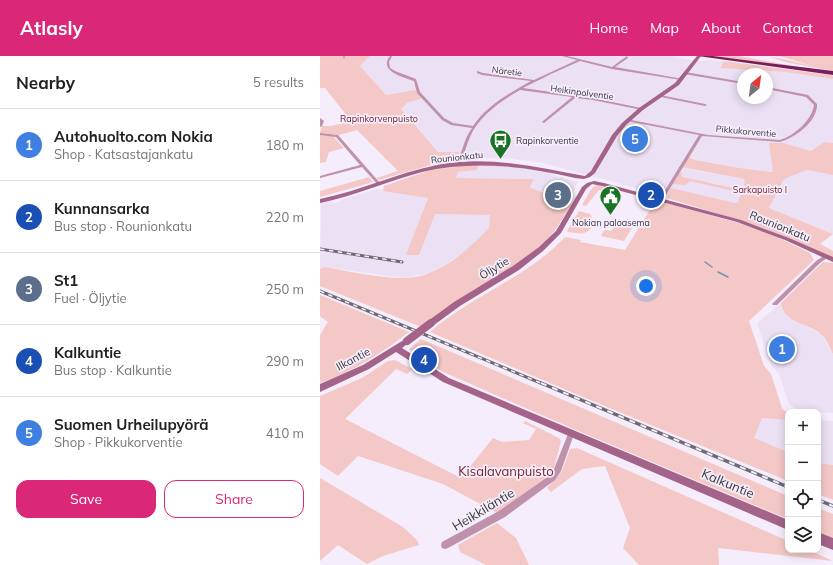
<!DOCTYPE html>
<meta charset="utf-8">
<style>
body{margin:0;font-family:Mulish,sans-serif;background:#f6f6f6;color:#202124}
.controls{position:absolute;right:12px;bottom:12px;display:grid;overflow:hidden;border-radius:8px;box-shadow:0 2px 10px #0003}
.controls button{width:36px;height:36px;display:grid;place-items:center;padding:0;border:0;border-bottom:1px solid #e0e0e0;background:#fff;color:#202124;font:20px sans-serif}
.compass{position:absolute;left:417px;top:12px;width:36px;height:36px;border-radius:50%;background:#fff;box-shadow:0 2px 10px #0003;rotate:29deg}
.you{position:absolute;left:326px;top:230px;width:14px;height:14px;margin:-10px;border:3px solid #fff;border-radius:50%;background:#1a73e8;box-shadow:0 0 0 6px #1a73e833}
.badge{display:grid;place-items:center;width:26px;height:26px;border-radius:50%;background:#db2777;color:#fff;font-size:13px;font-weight:700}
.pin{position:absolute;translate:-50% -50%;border:2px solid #fff;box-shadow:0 1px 4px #0006}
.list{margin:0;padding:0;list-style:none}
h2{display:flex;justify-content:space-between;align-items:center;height:52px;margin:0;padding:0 16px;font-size:17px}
h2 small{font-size:13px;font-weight:400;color:#757577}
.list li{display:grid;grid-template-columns:26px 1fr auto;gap:12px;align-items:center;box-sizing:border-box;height:72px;padding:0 16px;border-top:1px solid #e0e0e0}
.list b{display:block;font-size:15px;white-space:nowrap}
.list p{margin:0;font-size:13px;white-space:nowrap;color:#757577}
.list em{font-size:13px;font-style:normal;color:#757577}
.actions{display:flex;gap:8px;padding:12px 16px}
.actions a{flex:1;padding:9px 0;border:1px solid #db2777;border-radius:12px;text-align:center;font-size:14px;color:#db2777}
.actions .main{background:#db2777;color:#fff}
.icon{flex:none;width:22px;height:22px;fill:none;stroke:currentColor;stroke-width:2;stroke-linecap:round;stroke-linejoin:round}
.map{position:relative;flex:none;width:513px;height:509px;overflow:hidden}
header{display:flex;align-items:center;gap:24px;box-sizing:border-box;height:56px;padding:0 20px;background:#db2777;color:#fff}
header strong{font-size:19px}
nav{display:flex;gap:22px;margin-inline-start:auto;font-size:14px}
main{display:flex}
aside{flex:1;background:#fff}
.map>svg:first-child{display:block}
.built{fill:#ece0f4;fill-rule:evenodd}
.green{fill:#f4c8c7}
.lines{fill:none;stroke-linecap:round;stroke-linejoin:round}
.stream-far1{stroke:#7195b4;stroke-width:1}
.stream{stroke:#7195b4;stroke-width:1.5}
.street{fill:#bf91aa;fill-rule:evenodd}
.secondary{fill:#a46388;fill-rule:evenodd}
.highway{fill:#7a1d5a;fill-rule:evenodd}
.rail-far1-casing{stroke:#6e6a72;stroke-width:3}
.rail-casing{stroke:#6e6a72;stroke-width:3.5}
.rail-far1{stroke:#f5edfb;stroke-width:1.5;stroke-dasharray:4.5;stroke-linecap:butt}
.rail{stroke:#f5edfb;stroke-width:2;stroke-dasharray:6;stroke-linecap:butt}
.secondary-bridge{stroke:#a46388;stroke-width:8}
.labels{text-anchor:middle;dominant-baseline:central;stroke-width:3.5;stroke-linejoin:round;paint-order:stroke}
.far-street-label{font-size:9px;fill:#3a373c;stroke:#f5edfb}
.far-park-label{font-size:9px;fill:#75242c;stroke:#f5edfb}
.far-poi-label{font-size:9px;fill:#3a373c;stroke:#f5edfb;text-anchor:start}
.street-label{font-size:11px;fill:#3a373c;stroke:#f5edfb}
.near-park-label{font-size:13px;fill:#75242c;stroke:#f5edfb}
.near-street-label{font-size:13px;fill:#3a373c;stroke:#f5edfb}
</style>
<header>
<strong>Atlasly</strong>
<nav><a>Home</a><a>Map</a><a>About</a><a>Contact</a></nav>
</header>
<main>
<aside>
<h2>Nearby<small>5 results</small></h2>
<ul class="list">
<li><span class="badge" style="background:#3f7fe0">1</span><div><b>Autohuolto.com Nokia</b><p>Shop · Katsastajankatu</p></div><em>180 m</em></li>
<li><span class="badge" style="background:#1a4fb4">2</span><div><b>Kunnansarka</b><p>Bus stop · Rounionkatu</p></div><em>220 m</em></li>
<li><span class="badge" style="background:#5c6f8a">3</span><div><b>St1</b><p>Fuel · Öljytie</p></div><em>250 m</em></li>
<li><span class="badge" style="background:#1a4fb4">4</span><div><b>Kalkuntie</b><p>Bus stop · Kalkuntie</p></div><em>290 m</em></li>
<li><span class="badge" style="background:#3f7fe0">5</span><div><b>Suomen Urheilupyörä</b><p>Shop · Pikkukorventie</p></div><em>410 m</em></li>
</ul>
<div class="actions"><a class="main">Save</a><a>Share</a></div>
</aside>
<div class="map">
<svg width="513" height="509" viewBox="0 0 513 509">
<rect width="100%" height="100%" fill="#f5edfb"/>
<!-- built -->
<path class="built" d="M50,0H349L379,5L389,4L404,5L400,11L465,16L507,22L513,23V87L504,86L492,95L464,87H450L454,116L420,112L375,104L372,101L365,112L424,123L425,125L422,134L362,121L361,119L353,127L370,125L421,137L418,146L415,147L349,141L219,106L183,102L137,103L138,96H118L80,53L87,47L101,42L95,34L66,39L40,10ZM423,18H447V42H423Z
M158,110L192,111L234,116L230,118L258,126L251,140L256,141L252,150L250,147L215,135L210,130L213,123L136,122L138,116L157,114Z
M487,114L513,119V178L449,152L464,123Z
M57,133L108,142L102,158L170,159L169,172L149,193L114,216L84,222L4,211L0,213L1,147L12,145V147H16L23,143Z
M461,247L462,253L468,261L502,279L513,298V357L480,355L469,348L459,318L451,309L437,267Z
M442,361L468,364V396L434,382Z
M498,364L513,365V409L498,407Z"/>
<!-- green -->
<path class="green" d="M0,0H50L40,10L66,39L95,34L102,42L87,47L81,53L118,96H139L137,103H121L118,107L59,124L56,122L78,115L37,74L19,79L0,77L2,70H11L31,65L5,32H0Z
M390,0H419L479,11H478Z
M449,0L493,10L459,0H513V15L465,6Z
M404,5L510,19L513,20V23L465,16L400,12Z
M0,79L13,80L24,92L9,96L6,106L0,107Z
M504,86L513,87V119L487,114L464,123L449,152L513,178L500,188L513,195V203L473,184L435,169L347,142L351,132L415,147L418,146L421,137L370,125L366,129L353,128L360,116H362L361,119L363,121L422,134L425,125L424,123L362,111L369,101L375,104L420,112L453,116L449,87H464L491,95Z
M158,108L192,111L158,110L157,114L138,116L136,122L214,123L210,130L211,132L252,148L234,176L225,186L193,211L101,271L0,230V213L4,211C28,215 58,222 82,222C117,223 147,195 169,172L170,159L115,158L99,199H86L108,142L63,135L64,130L111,114Z
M49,121L53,126L0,141V135Z
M277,129L300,134L295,138L279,134L266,150L262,149L272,132Z
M336,144L418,167L457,181L490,197L494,204L429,265L444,310L451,318L462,352L468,358V364L442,362L434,382L468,396V425L270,344L110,276C152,239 207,222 245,181L261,184L260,186L305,194Z
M259,155L270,158L272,162L271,172C265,180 257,177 248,176L247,175Z
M296,168L312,172L304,185L281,180L284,174L291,175Z
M503,206L513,207V298C510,293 507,283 502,279C490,267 463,268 461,247Z
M0,239L89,276C62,297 32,316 0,327V279L8,266L0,260Z
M101,283L468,440V463L249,371L121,315L89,293Z
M75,304L92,313L87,318L76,313L25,363L141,422L173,382L182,386L209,384L216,373L203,367L205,365L239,382L241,385L234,412L224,425L177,457L123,428L38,400L18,420L0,408V340L42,322L68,305Z
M257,392L468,485V494H489L513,505L398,492L399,509H319L303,492L310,472L285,410L262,413L231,436L227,432L242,415L250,393Z
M498,407L513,409V444L498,438Z
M0,422L83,471L97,484L99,489L63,500L47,508L18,489L0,505Z
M498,452L513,458V482L498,476Z
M177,467L196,482L209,509H166L140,496L138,489Z"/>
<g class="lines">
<!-- stream-far1 -->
<path class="stream-far1" d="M24,0V2"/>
<!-- stream -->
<path class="stream" d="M385,206L392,211
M398,216L408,221"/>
<!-- street -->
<path class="street" d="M70,0H72L69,6L70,12L75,15L96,23L100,36L124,62L133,67L153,70C167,49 190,37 211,25L162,19L157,17V15L163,17L214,24L257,4L242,0H247L292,11L307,0L308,2L295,11L363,23L361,24L292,13L260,5L231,18L203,32L273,42L321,52H322V54L273,44L255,42L224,67L222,66L223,65L252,41L200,34C181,45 159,60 150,81C146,90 144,99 141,108L139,109L137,108C142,96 144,83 152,72L131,69L122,64L97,37L94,25C86,22 65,17 67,6C67,4 69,2 70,0Z
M365,16L423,26V28L364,18L363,17Z
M447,31L488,39L497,48C498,65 475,82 460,86L382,80L343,144V145H339V144L379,79L307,65H306V63L388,79L460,84C474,80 492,64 494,49L486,41L447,33Z
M340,39L385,48L387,49L385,50L341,41L339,40Z
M0,62L4,65L2,70L0,71Z
M0,77L18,79L60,127V129H58L42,111L0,122V120L40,109L16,81L0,79Z
M505,199L507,201V202L500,207L457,249H453L452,248L453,247L496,205Z
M251,375L253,376L254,378L241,415L235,424L185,461L128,492L125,493L122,492L121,489L122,486L179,455L229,420L234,413L248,378L249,376Z"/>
<!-- secondary -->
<path class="secondary" d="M377,0H381L359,29L323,54L306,69L297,80L275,117L270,121L264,123L255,122C204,110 153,104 102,116C67,125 35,140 0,147V143C40,135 77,117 117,109C167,99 216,111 265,120L271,115L292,79L302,67L319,52L355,27Z
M274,125L284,127L421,164L469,182L513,201V206L465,184L417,166L282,130L272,128L266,133L241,177L223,195L199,214L140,250L114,269H108L107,267L108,265L134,246L193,210L219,191L236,175L262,131L267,127Z
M87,282L90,283L91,285L82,292L129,322L468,464V474L123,326L76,296L49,313L0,336V328L43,309Z
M498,476L513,482V494L498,488Z"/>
<!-- highway -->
<path class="highway" d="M378,0H393L513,15V19Z"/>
<defs>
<path id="rail-far1" d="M0,193L82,206
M0,235L223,328"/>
<path id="rail" d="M221,327L468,431
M498,444L513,450"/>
</defs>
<!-- rail-far1 casing -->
<use href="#rail-far1" class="rail-far1-casing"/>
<!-- rail casing -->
<use href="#rail" class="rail-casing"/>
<!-- rail-far1 -->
<use href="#rail-far1" class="rail-far1"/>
<!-- rail -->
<use href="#rail" class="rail"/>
<!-- secondary-bridge -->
<path class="secondary-bridge" d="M87,285L111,267"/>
</g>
<!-- icons -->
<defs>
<symbol id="bus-pin" viewBox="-11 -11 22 30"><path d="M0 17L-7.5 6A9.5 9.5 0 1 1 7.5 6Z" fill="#187423" stroke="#f5edfb"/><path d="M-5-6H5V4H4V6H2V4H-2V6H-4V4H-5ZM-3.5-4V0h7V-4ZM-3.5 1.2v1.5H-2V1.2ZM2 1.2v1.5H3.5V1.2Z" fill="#fff"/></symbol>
<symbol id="civic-pin" viewBox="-11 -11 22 30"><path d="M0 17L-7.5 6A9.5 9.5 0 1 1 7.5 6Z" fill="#187423" stroke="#f5edfb"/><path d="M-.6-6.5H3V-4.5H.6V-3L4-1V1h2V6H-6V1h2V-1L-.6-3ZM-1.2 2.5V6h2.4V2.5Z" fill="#fff"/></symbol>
</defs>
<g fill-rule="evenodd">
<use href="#bus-pin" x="168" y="72" width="25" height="34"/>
<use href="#civic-pin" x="278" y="128" width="25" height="34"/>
</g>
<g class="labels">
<!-- far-street labels -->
<g class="far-street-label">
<text transform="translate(187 15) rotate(7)">Näretie</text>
<text transform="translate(262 36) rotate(8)">Heikinpolventie</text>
<text transform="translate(426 75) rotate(5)">Pikkukorventie</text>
<text transform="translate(137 101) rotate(-6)">Rounionkatu</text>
</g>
<!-- far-park labels -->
<g class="far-park-label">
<text x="59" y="62">Rapinkorvenpuisto</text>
<text x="440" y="133">Sarkapuisto I</text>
</g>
<!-- far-poi labels -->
<g class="far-poi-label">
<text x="196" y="84">Rapinkorventie</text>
<text x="291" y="166" text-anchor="middle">Nokian paloasema</text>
</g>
<!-- street labels -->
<g class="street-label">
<text transform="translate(460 170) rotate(22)">Rounionkatu</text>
<text transform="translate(174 212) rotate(-31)">Öljytie</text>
<text transform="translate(33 303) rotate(-28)">Ilkantie</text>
</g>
<!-- near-park labels -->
<g class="near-park-label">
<text x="186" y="415">Kisalavanpuisto</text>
</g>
<!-- near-street labels -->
<g class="near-street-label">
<text transform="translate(408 427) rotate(23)">Kalkuntie</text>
<text transform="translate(163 453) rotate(-31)">Heikkiläntie</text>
</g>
</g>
</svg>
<div class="controls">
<button>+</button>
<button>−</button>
<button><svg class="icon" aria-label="locate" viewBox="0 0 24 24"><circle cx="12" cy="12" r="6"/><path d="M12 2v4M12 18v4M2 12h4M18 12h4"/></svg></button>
<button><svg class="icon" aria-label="layers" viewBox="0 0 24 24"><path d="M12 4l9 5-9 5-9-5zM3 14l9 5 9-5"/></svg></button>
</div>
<svg class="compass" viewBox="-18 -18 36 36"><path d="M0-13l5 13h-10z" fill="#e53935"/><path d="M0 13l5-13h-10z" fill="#757577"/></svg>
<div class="you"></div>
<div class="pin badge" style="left:462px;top:293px;background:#3f7fe0">1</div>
<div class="pin badge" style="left:331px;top:139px;background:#1a4fb4">2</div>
<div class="pin badge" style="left:238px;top:139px;background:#5c6f8a">3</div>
<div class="pin badge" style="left:104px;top:304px;background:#1a4fb4">4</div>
<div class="pin badge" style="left:315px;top:83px;background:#3f7fe0">5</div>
</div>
</main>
